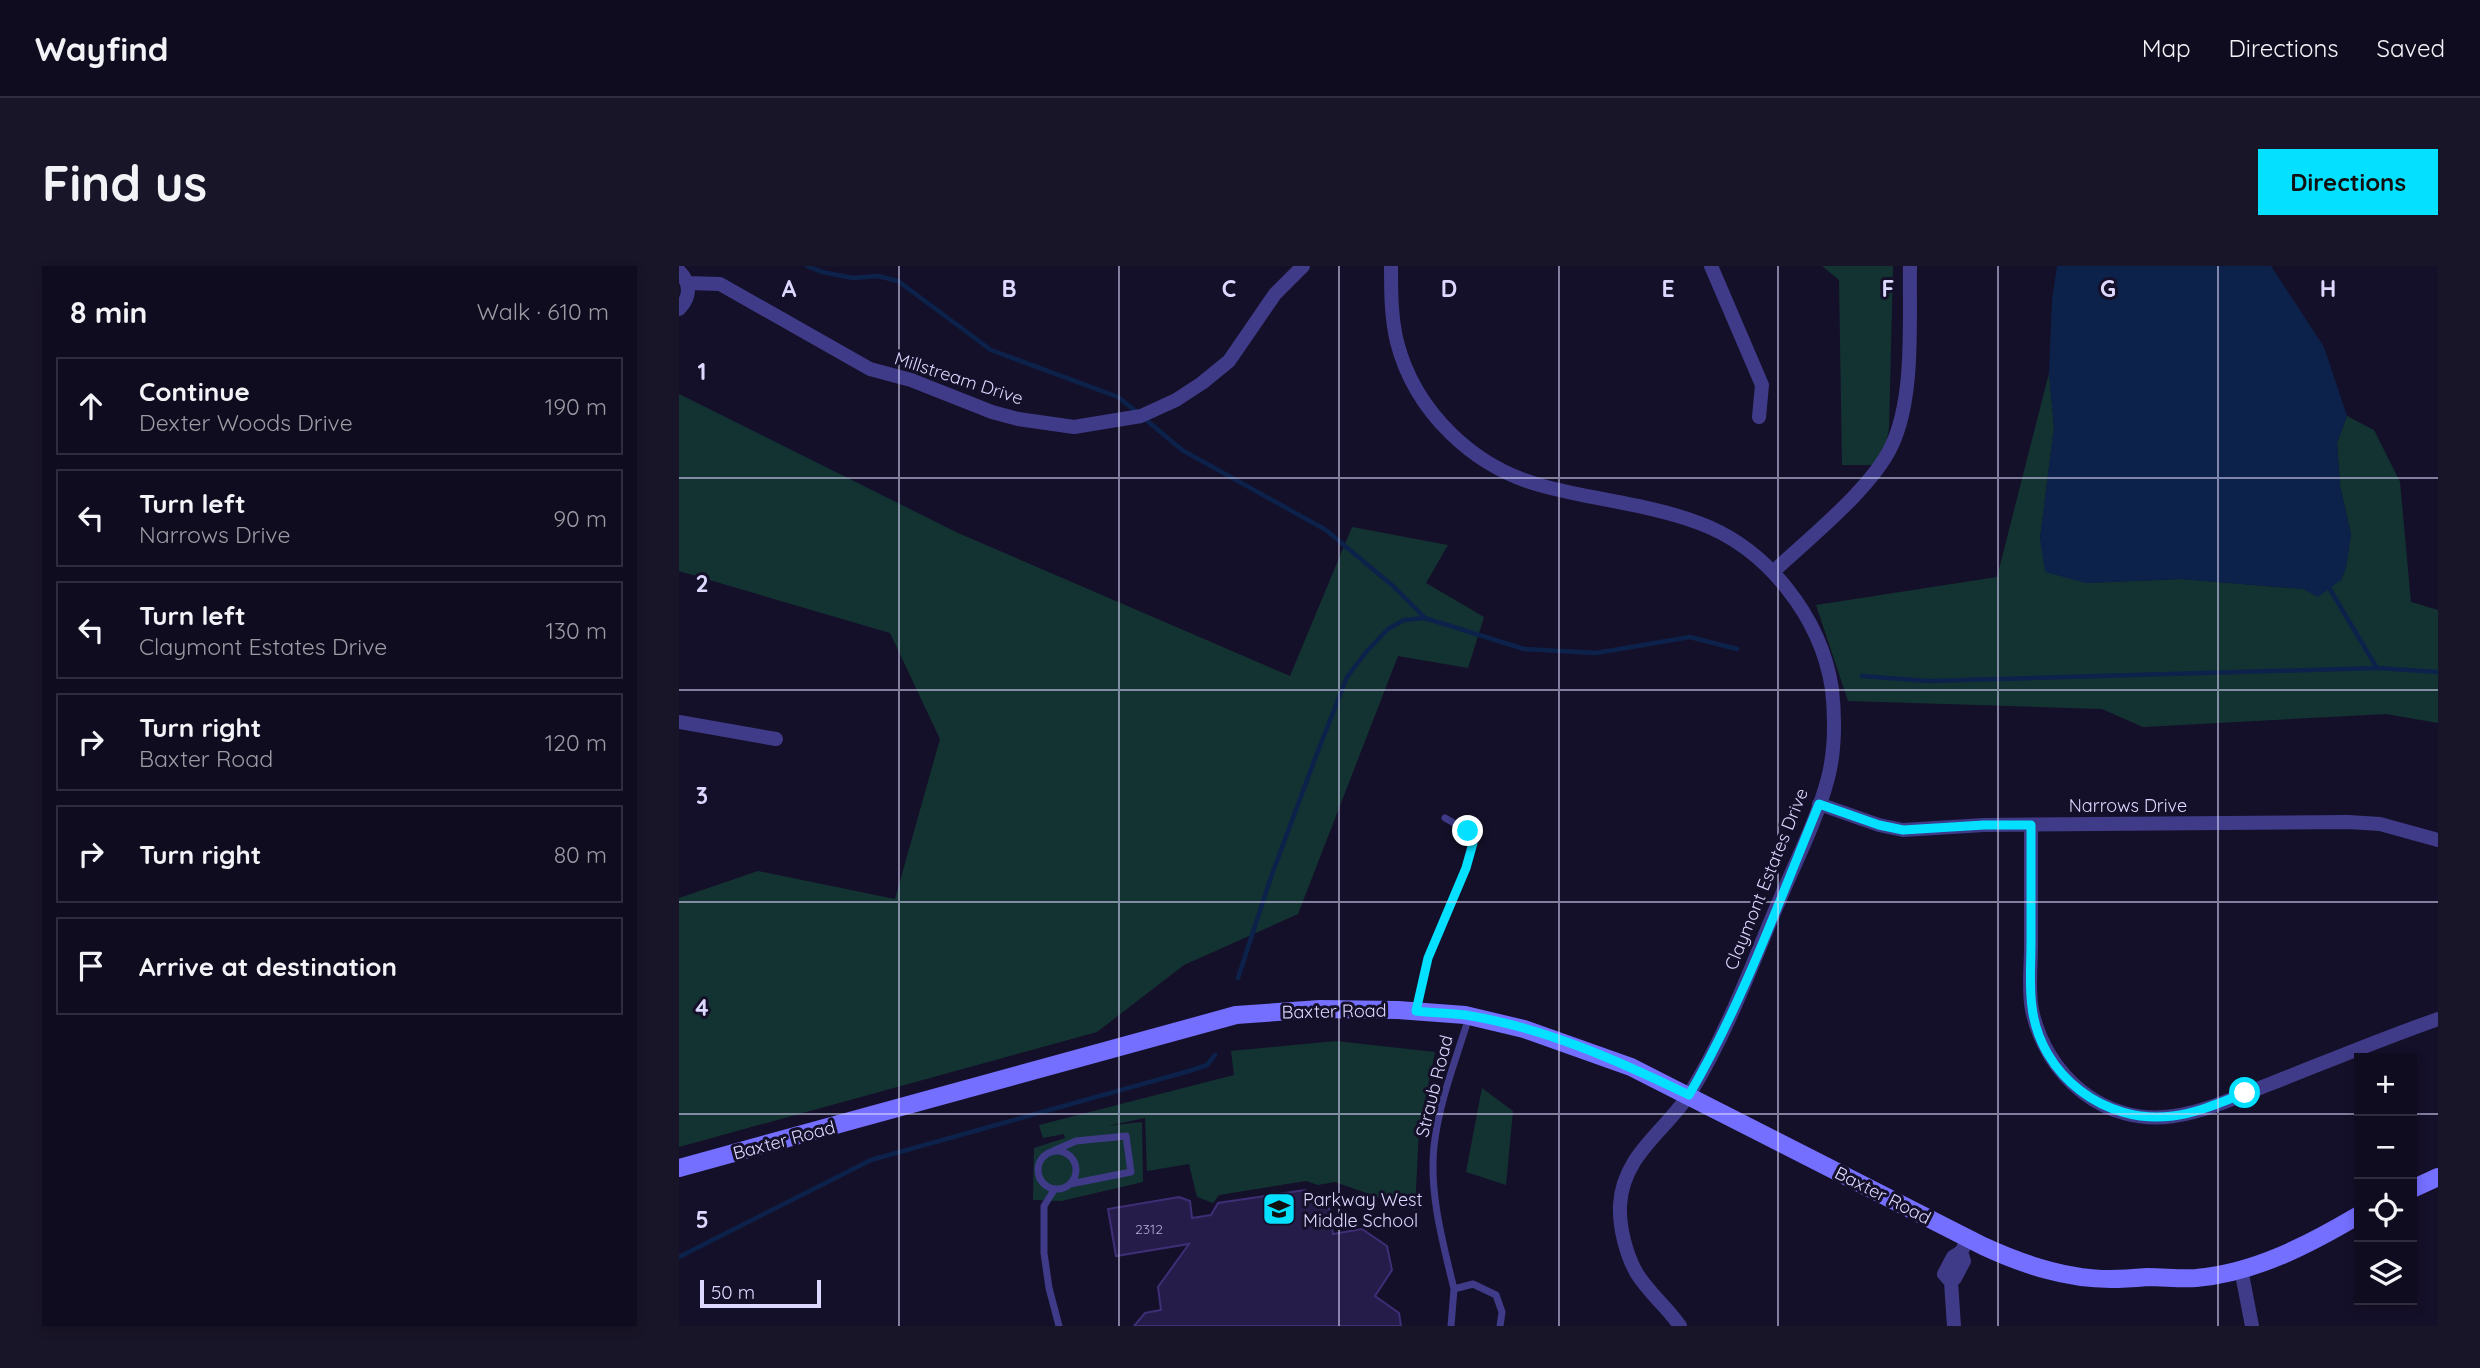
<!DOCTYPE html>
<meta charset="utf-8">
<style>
body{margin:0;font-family:Quicksand,sans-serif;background:#191528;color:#f1f3f6}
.controls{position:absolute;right:21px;bottom:21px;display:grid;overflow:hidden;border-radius:0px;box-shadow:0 4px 10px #0003}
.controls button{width:63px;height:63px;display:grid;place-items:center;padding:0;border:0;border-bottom:2px solid #302c3d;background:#100c1f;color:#f1f3f6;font:35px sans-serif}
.scale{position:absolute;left:21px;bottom:18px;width:121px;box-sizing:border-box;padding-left:7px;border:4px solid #ddd8ff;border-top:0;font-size:19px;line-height:24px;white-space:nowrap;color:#ddd8ff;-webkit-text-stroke:5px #151029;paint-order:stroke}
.stop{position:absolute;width:21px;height:21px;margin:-16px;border:5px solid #04e0ff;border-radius:50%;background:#fff}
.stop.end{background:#04e0ff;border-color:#fff;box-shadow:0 2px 7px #0008}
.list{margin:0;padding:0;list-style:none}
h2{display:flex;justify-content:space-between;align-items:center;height:91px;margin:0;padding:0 28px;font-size:30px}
h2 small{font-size:23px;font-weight:400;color:#9c9ba4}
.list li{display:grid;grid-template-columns:46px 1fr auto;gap:21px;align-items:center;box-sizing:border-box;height:98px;margin:0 14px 14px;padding:0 14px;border:2px solid #302c3d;border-radius:0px}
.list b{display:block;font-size:26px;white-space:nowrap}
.list p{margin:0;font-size:23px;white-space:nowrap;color:#9c9ba4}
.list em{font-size:23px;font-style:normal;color:#9c9ba4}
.icon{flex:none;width:38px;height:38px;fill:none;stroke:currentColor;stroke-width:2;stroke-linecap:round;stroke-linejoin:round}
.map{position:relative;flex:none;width:1759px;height:1060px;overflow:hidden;border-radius:0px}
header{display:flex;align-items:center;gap:42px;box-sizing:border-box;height:98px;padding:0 35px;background:#100c1f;border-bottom:2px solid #302c3d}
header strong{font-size:33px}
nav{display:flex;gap:38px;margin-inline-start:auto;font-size:24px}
.intro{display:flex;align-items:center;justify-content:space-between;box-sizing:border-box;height:168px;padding:0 42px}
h1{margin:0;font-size:49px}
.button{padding:18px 32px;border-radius:0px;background:#04e0ff;color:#111;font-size:24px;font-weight:700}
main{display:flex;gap:42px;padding:0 42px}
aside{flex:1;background:#100c1f;border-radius:0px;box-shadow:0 4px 10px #0003}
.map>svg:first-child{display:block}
.green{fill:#133332}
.water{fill:#0c224b}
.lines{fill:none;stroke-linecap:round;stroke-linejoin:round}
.stream{stroke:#0c224b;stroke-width:4.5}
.building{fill:#261c4a;stroke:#3e2e76;stroke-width:2}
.lane{stroke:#3f3b88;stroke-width:7}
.street{stroke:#3f3b88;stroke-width:14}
.secondary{stroke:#756fff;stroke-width:18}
.route{stroke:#04e0ff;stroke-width:9}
.grid{fill:none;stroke:#ddd8ff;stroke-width:2;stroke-opacity:0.55}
.labels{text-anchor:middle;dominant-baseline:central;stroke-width:6;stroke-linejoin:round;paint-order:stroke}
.number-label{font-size:14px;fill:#afa9d2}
.street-label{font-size:18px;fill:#ddd8ff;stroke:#151029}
.poi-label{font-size:18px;fill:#ddd8ff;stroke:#151029;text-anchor:start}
.grid-label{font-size:23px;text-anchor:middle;font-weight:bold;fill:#ddd8ff;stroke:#151029;stroke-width:6;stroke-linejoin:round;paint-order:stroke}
</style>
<header>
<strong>Wayfind</strong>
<nav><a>Map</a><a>Directions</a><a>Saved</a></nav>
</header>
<div class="intro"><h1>Find us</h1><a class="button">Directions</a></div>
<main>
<aside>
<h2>8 min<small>Walk · 610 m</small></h2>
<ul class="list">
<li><svg class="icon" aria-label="ahead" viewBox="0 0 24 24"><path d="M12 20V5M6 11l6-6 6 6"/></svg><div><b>Continue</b><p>Dexter Woods Drive</p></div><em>190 m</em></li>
<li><svg class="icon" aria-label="left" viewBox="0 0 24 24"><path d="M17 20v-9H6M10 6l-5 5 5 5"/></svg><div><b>Turn left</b><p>Narrows Drive</p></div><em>90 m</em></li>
<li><svg class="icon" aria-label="left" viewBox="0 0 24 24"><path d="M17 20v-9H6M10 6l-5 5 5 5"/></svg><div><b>Turn left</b><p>Claymont Estates Drive</p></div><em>130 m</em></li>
<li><svg class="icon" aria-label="right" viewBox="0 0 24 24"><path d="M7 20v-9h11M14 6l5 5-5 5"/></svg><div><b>Turn right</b><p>Baxter Road</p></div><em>120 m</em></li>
<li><svg class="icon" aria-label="right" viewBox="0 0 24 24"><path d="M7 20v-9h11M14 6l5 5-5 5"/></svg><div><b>Turn right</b></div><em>80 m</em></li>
<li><svg class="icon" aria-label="arrive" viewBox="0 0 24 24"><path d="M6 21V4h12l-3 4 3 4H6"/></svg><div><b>Arrive at destination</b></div></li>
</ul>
</aside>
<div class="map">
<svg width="1759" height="1060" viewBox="0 0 1759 1060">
<rect width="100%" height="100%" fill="#151029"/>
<!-- green -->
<path class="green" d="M1143,0H1214L1210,162L1203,199H1163L1160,14Z
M1370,107L1375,161L1361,273L1407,317L1501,313L1624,323L1662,314L1667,301L1672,268L1661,220L1658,177L1668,150L1695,164L1721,216L1732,336L1759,344V457L1707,448L1464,461L1423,443L1169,435L1137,339L1318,311Z
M0,128L279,267L611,410L673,261L769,279L747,317L805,351L789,402L719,390L619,648L505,699L418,766L0,881V632L79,605L216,633L261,473L211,367L0,305Z
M657,775L756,786L740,863L736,944L656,916L639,919L627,915L540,929L534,937L518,931L510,898L468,905L466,852L428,860L463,856L464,916L382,935L354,934L355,882L386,872L385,868L364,872L360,859L555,809L552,785Z
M803,822L834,845L827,919L787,906Z"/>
<!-- water -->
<path class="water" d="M1378,0H1592L1645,81L1668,150L1658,177L1661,220L1672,268L1667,302L1662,314L1639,331L1624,323L1501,313L1407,317L1366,306L1361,273L1375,161L1370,107L1373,34Z"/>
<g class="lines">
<!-- stream -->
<path class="stream" d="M128,0L143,6L174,12L199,10L219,15L312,84L439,131L459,147
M466,153L503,184L647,264L714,320L745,351
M1649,320L1698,402L1759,406
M1183,410L1249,415L1698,402
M559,712L592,611L637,490L668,411L688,385L709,363L725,354L746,352L845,383L917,387L1011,371L1058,383
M0,991L192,894L510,805L528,799L536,789"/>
</g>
<!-- building -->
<path class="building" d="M626,924L650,942L654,968L683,963L708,980L713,1004L696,1030L720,1047L722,1060H455L466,1047L482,1044L479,1021L510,978L437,990L429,943L500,931L511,935L513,952L532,949L539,937Z"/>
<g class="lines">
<!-- lane -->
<path class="lane" d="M737,745L749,692L787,602L794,577L789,565L766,552
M359 904a19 19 0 1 1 38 0a19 19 0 1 1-38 0Z
M374,885L397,875L447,870L452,906L391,918
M375,924L365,940V987L370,1022L380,1060
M775,1023C764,977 750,928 755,880C760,836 777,793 790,751
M772,1060L775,1023L794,1018L817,1029L823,1046L821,1060"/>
<!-- street -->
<path class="street" d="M712,0C712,25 712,51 718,76C736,146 795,202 864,220C915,234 970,238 1020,257C1088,282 1142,351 1153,423C1156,451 1156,485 1149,512C1138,554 1117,595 1100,635C1073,698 1049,765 1013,824C989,864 944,887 941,939C940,961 947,988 957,1006C968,1025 989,1042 1001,1060
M1032,0L1083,119L1080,151
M0,5C12,17 12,31 0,43
M8,17L41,18L191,103L232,114L313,146L339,153L395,161L462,150L497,134L523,117L550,95L596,28L624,0
M1094,306C1129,273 1192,223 1212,181C1236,132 1230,55 1231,0
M0,456L97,473
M1140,538L1200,559L1224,564L1305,559L1669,556L1701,558L1759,574
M1352,559C1352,599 1352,640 1352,681C1352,701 1349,724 1353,744C1367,810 1426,861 1495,850C1528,845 1560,830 1591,818C1647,796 1702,773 1759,753
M1562,1003L1573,1060
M1272,1016L1276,1012L1285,995L1282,986
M1275,1060L1272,1016L1265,1008L1274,991L1282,986L1289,973"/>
<!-- secondary -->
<path class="secondary" d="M0,902L557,749L641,743L719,744L786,749L845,763L952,801L1304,980C1345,999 1387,1013 1432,1013C1444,1013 1457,1012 1469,1011C1485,1011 1501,1013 1517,1012C1576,1007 1631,978 1680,949
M1733,923L1759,911"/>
</g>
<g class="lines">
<!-- route -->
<path class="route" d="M789,565L794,577L787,602L749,692L737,745C753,747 770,747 786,749C864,761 940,795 1010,829C1063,738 1100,636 1140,538L1200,559L1224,564L1305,559H1352C1352,598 1352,637 1352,677C1352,698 1350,720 1353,741C1361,809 1426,859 1494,850C1518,847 1543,836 1566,827"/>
</g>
<!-- grid -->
<path class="grid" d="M220,0V1060M440,0V1060M660,0V1060M880,0V1060M1099,0V1060M1319,0V1060M1539,0V1060M0,212H1759M0,424H1759M0,636H1759M0,848H1680M1733,848H1759"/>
<!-- icons -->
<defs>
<symbol id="school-square" viewBox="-11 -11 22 22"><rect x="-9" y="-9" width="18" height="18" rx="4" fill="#04e0ff" stroke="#151029"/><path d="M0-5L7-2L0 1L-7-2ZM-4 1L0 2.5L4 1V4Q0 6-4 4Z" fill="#111"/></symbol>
</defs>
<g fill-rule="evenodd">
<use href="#school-square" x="581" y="924" width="38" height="38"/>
</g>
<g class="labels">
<!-- number labels -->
<g class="number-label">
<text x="470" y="963">2312</text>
</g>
<!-- street labels -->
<g class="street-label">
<text transform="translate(280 112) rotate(18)">Millstream Drive</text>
<text x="1449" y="539">Narrows Drive</text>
<text transform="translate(1087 613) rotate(-68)">Claymont Estates Drive</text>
<text transform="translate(655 745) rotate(-1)">Baxter Road</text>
<text transform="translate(755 820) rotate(-76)">Straub Road</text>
<text transform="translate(105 874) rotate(-15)">Baxter Road</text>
<text transform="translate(1204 929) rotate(27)">Baxter Road</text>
</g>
<!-- poi labels -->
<g class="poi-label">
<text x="624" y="933">Parkway West<tspan x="624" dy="21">Middle School</tspan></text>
</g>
</g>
<g class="grid-label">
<text x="110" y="31">A</text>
<text x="330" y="31">B</text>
<text x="550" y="31">C</text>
<text x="770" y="31">D</text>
<text x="989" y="31">E</text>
<text x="1209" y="31">F</text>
<text x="1429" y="31">G</text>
<text x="1649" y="31">H</text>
<text x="23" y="114">1</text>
<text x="23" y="326">2</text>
<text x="23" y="538">3</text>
<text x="23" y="750">4</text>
<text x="23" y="962">5</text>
</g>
</svg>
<div class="controls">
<button>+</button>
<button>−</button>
<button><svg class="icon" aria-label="locate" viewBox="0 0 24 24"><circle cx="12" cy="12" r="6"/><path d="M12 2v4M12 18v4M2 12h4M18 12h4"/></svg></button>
<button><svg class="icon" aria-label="layers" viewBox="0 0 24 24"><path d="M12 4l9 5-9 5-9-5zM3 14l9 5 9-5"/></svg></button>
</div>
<div class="scale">50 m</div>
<div class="stop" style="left:1566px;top:827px"></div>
<div class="stop end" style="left:789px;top:565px"></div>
</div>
</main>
